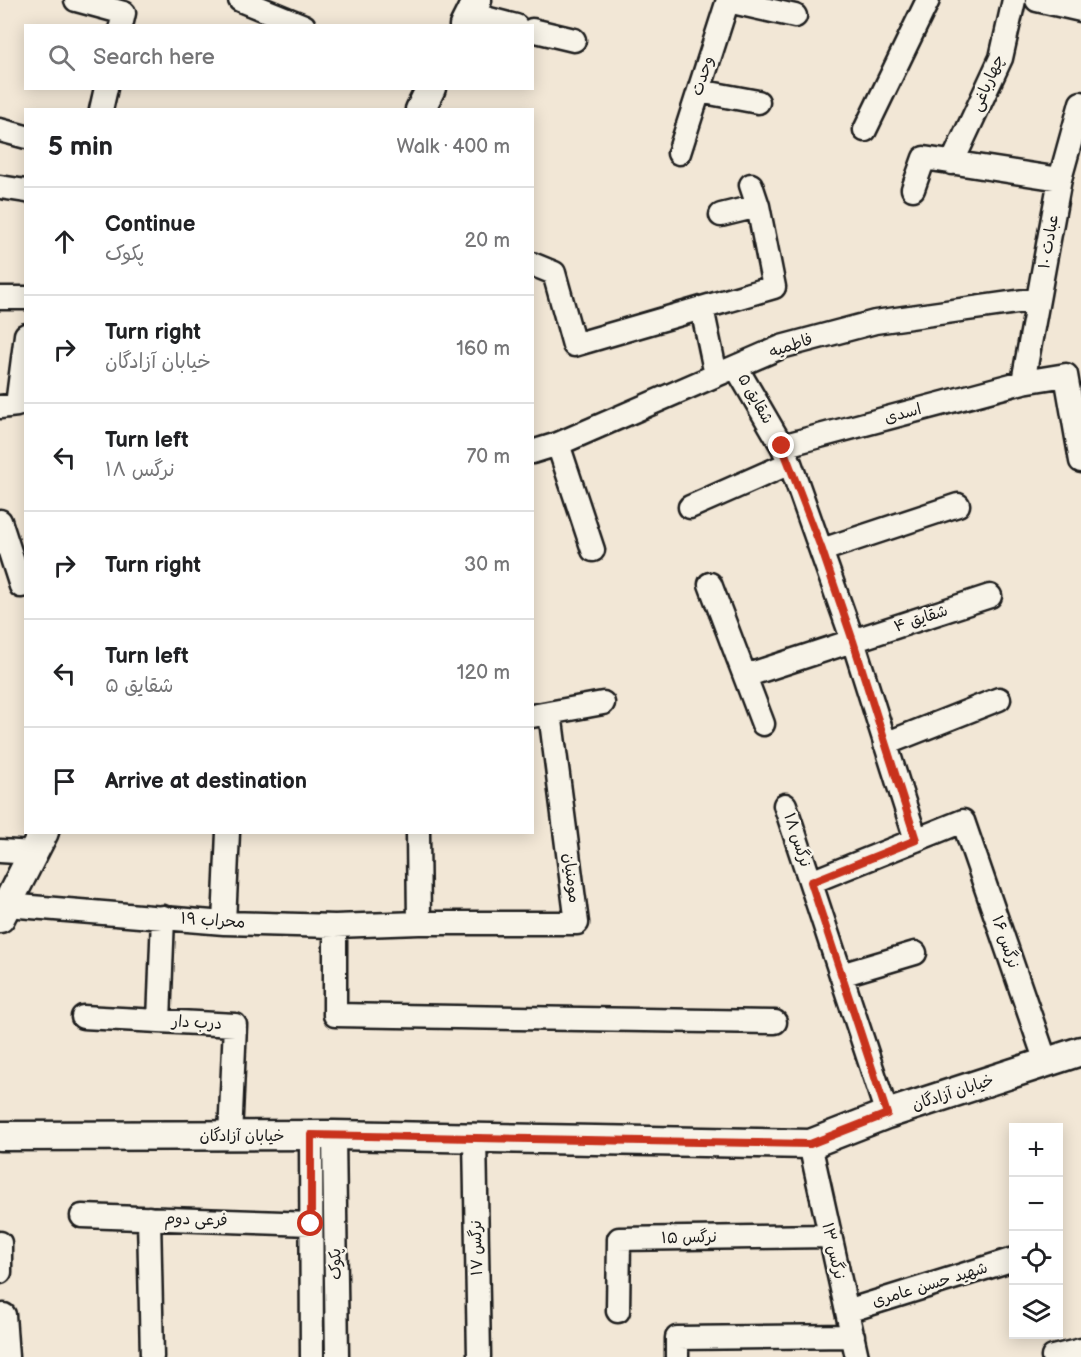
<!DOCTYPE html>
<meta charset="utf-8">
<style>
body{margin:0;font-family:"Balsamiq Sans","Playpen Sans Arabic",sans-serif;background:#f6f6f6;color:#202124}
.controls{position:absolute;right:18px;bottom:18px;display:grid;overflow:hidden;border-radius:0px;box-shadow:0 3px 15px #0003}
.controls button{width:54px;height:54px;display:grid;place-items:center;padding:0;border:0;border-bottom:2px solid #e0e0e0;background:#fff;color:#202124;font:30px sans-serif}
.stop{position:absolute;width:18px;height:18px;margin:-14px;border:4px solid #c8321e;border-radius:50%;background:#fff}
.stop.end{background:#c8321e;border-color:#fff;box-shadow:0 2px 6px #0008}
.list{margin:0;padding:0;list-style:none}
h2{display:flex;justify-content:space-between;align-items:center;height:78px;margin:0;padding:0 24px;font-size:26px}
h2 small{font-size:20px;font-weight:400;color:#757577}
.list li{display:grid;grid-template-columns:39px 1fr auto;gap:18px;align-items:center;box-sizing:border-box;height:108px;padding:0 24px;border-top:2px solid #e0e0e0}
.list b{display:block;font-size:22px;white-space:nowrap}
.list p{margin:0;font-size:20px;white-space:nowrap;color:#757577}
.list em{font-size:20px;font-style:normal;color:#757577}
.icon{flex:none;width:33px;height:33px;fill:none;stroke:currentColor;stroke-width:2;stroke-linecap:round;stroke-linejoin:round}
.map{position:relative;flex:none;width:1081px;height:1357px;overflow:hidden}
.search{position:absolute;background:#fff;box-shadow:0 3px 15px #0003;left:24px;top:24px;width:510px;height:66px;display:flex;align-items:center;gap:15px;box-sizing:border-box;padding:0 21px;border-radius:0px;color:#757577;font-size:22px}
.panel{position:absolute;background:#fff;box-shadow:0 3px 15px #0003;left:24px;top:108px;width:510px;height:726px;border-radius:0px}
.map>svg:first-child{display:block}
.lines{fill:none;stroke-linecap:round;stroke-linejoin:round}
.minor-casing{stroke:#1c1c1c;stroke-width:27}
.major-casing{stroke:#1c1c1c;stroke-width:33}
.minor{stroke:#f7f3e8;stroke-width:22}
.major{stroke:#f7f3e8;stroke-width:28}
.route{stroke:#c8321e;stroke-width:8}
.labels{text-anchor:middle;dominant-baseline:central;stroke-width:5;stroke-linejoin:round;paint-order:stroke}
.street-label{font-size:16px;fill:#1c1c1c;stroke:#f7f3e8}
</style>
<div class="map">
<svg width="1081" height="1357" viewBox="0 0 1081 1357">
<rect width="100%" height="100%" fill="#f2e7d6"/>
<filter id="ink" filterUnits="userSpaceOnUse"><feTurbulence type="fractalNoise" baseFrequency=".0167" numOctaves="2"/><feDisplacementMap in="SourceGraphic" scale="12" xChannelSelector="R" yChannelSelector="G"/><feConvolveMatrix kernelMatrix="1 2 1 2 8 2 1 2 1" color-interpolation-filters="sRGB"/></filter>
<g filter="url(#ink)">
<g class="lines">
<defs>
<path id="minor" d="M76,0L124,13L121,26
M240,0L304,26
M1037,0L1081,10
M728,1L795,16
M470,14L516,26
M532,30L574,40
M699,91L758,102
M101,110L106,88
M0,130L26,137
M865,130L928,0
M679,153L728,0
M952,163L1001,58L1014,0
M0,187L26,191
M913,189L924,158L1060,179
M721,215L758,206
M532,264L554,273L574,345L774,287L758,206L751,185
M0,298H26
M702,308L716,375
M736,367L782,446L790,463L853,641L916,840
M1023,382L1060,179L1081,103
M0,407L17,405L26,335
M558,444L593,550
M782,446L1023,382L1066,375L1081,461
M532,452L558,444L781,347L875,322L1038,299
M690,507L790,463
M0,521L21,586L26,585
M822,550L958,505
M710,584L763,724
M745,676L990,596
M532,716L603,703
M885,744L999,699
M785,805L887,1114
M418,832L419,923
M0,851L34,853
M811,882L963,821L1046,1062
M7,905L224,923L335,926L419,923H577L550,713
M224,923L228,832
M335,926V1015L775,1022
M841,975L915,953
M83,1017L235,1025L230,1136
M159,1021L163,917
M311,1135L312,1357
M334,1135L337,1357
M475,1138L479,1357
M810,1144L857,1357
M82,1216L311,1224
M149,1218L152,1357
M0,1243V1272
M618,1311L619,1239L830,1236
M847,1311L1014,1259
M4,1315L7,1357
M677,1357V1338L853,1336
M1053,1357L1081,1350"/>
<path id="major" d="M464,26L477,0
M420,110L431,88
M0,918L44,832
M0,1136L334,1135L810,1144L887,1114L1081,1051"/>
</defs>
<!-- minor casing -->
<use href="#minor" class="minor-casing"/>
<!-- major casing -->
<use href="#major" class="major-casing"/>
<!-- minor -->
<use href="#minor" class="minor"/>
<!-- major -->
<use href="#major" class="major"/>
</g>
</g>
<g class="lines" filter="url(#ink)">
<!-- route -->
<path class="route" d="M311,1224V1135L810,1144L887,1114L811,882L916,840L853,641L822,550L782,446"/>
</g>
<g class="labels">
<!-- street labels -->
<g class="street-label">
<text transform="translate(703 76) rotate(-72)">وحدت</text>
<text transform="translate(988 83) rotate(-66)">چهارباغی</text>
<text transform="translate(1049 242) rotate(-80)">عبادت ۱۰</text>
<text transform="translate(791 346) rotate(-18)">فاطمیه</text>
<text transform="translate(755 399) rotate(60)">شقایق ۵</text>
<text transform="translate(903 414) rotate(-15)">اسدی</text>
<text transform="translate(921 619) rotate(-18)">شقایق ۴</text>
<text transform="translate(797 840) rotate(72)">نرگس ۱۸</text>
<text transform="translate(571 878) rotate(83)">مومنیان</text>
<text transform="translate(213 921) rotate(4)">محراب ۱۹</text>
<text transform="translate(1005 942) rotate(71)">نرگس ۱۶</text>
<text transform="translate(197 1023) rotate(3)">درب دار</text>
<text transform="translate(953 1093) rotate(-18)">خیابان آزادگان</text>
<text x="242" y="1136">خیابان آزادگان</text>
<text transform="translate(196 1220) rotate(2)">فرعی دوم</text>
<text transform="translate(689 1238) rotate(-1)">نرگس ۱۵</text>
<text transform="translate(477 1248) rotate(-91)">نرگس ۱۷</text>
<text transform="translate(833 1251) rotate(77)">نرگس ۱۳</text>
<text transform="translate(336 1264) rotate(-91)">پکوک</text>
<text transform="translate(930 1285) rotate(-17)">شهید حسن عامری</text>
</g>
</g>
</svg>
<div class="controls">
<button>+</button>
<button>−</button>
<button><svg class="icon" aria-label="locate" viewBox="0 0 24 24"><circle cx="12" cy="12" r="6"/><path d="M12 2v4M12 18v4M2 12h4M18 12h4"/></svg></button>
<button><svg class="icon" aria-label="layers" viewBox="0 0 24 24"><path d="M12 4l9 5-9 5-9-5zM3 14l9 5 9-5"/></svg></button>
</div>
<div class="stop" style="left:311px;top:1224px"></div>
<div class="stop end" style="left:782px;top:446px"></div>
<div class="search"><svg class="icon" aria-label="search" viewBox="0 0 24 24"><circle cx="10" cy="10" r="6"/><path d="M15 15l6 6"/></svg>Search here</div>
<section class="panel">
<h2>5 min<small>Walk · 400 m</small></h2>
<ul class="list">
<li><svg class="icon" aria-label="ahead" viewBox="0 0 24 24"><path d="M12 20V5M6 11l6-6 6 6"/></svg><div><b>Continue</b><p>پکوک</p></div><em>20 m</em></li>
<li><svg class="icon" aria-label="right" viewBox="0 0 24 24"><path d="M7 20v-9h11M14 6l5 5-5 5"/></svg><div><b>Turn right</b><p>خیابان آزادگان</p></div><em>160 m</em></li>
<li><svg class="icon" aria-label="left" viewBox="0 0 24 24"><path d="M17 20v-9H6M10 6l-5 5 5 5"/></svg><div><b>Turn left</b><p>نرگس ۱۸</p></div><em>70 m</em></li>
<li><svg class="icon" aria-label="right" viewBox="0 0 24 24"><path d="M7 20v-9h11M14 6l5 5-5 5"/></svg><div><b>Turn right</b></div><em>30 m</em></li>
<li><svg class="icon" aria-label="left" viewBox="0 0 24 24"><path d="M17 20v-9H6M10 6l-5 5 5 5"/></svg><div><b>Turn left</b><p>شقایق ۵</p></div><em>120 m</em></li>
<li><svg class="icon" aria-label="arrive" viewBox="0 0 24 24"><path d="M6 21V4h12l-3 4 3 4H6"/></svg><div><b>Arrive at destination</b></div></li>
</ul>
</section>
</div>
